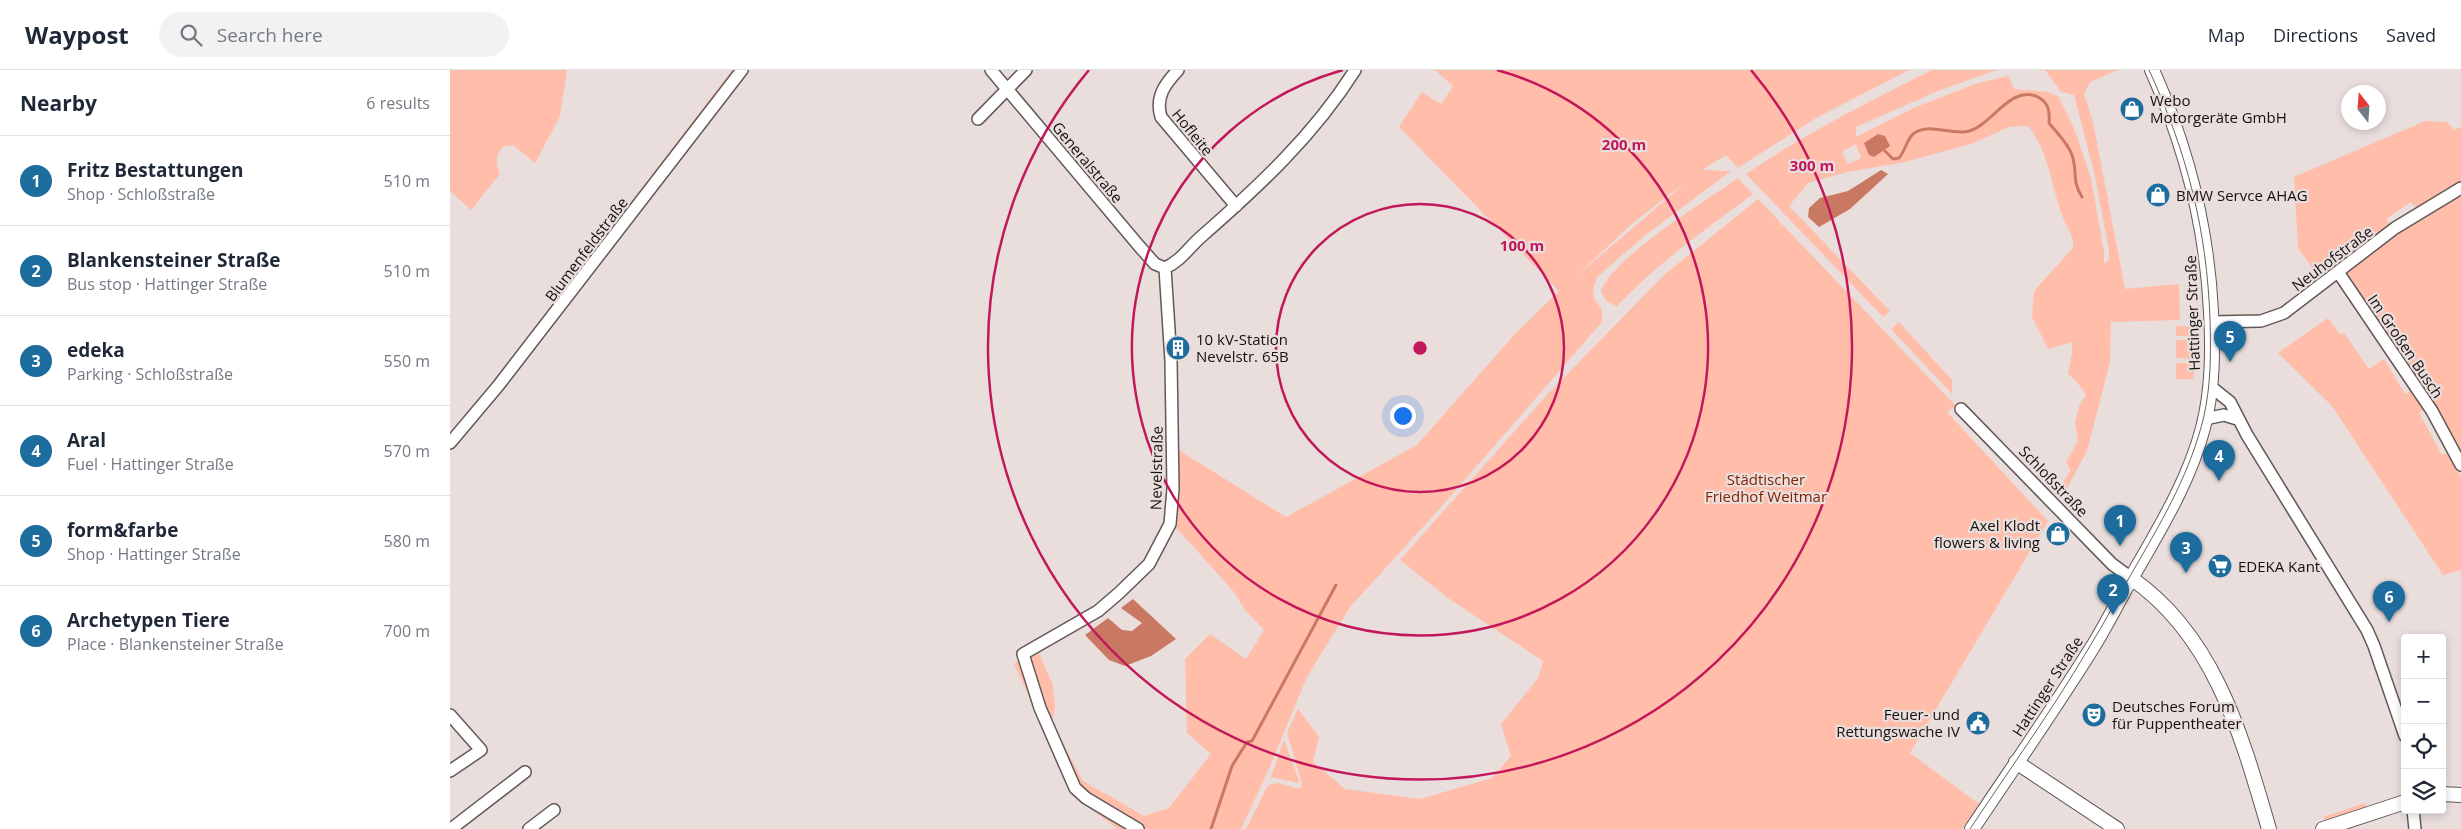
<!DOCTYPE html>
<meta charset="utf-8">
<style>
body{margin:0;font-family:"Open Sans",sans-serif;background:#f2f2f3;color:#1f2937}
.controls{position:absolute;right:15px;bottom:15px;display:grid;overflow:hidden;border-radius:5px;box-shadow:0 2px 8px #0003}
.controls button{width:45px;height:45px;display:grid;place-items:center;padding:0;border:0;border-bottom:1px solid #e0e1e3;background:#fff;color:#1f2937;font:25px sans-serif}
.compass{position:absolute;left:1891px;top:15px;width:45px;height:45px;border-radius:50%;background:#fff;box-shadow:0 2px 8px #0003;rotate:343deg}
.you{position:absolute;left:952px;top:345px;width:18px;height:18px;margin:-12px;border:4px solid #fff;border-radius:50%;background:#1a73e8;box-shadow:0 0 0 8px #1a73e833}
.badge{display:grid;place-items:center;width:32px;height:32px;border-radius:50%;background:#1c6c9e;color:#fff;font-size:16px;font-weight:700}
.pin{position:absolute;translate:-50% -41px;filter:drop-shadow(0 1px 2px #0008)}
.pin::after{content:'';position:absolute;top:26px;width:18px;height:15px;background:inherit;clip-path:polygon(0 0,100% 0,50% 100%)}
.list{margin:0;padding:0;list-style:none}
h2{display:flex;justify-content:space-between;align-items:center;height:65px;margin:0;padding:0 20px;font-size:21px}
h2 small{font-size:16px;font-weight:400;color:#747a83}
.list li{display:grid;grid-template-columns:32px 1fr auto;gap:15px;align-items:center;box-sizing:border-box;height:90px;padding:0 20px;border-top:1px solid #e0e1e3}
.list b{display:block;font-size:19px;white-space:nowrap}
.list p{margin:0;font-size:16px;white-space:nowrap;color:#747a83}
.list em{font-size:16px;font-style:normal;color:#747a83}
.icon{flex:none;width:28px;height:28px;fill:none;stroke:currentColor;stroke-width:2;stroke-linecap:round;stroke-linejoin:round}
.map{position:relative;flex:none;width:2011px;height:759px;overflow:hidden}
header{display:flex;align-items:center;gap:30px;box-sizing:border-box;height:70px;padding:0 25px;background:#fff;border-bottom:1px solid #e0e1e3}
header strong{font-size:24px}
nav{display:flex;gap:28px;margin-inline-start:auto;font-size:18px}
.search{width:350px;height:45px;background:#f2f2f3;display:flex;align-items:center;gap:12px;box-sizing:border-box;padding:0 18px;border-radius:28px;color:#747a83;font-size:19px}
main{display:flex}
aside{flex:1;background:#fff}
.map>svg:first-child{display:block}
.green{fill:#ffbdaa;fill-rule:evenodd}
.water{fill:#c97862}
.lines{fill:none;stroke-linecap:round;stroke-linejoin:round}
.stream{stroke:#c97862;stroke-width:3}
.minor-casing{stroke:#625957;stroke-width:14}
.major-casing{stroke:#625957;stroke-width:16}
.minor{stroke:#fff;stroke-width:11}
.major{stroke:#fff;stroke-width:14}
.tram{stroke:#696261;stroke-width:1}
.ring{fill:none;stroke:#c2185b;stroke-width:2.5}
.labels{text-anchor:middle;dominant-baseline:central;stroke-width:4.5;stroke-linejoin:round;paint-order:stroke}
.poi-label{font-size:15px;fill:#151110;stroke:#e9dedc;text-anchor:start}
.street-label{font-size:15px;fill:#151110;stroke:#e9dedc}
.park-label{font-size:15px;fill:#842203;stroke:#e9dedc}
.centre{fill:#c2185b;stroke:#e9dedc;stroke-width:2.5}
.ring-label{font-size:15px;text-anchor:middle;font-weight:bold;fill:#c2185b;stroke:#e9dedc;stroke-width:4.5;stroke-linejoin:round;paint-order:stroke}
</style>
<header>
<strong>Waypost</strong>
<div class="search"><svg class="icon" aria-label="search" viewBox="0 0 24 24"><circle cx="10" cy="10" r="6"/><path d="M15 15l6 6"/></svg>Search here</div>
<nav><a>Map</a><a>Directions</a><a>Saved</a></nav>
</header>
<main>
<aside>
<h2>Nearby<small>6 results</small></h2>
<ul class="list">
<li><span class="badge">1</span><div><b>Fritz Bestattungen</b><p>Shop · Schloßstraße</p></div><em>510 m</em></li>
<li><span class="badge">2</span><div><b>Blankensteiner Straße</b><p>Bus stop · Hattinger Straße</p></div><em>510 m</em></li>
<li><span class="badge">3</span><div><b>edeka</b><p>Parking · Schloßstraße</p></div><em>550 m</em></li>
<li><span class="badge">4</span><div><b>Aral</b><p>Fuel · Hattinger Straße</p></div><em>570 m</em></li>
<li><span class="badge">5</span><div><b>form&amp;farbe</b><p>Shop · Hattinger Straße</p></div><em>580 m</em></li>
<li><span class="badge">6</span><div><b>Archetypen Tiere</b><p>Place · Blankensteiner Straße</p></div><em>700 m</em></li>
</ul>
</aside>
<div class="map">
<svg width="2011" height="759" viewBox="0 0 2011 759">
<rect width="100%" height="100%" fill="#e9dedc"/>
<!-- green -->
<path class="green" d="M0,0H117L110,46L85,93L63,75L54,76C45,85 45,93 50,104L21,140L0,121Z
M282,0H286L177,142L171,145Z
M985,0H1459L1366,48L1288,98L1276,85L1252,100L1281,101L1198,163L1147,207L1143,220L1144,228L1152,240V252L992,436L900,537L857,607L818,701L791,759H668L642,740L623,721L564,594L574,585L587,579L603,615L605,637L602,653L633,711L694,746L719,738L761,684L737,663L735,589L760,564L796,589L814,560L795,540L784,522L723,454L727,379L836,447L967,375L1065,264L1109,221L949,57L972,22L991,34L1003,16ZM1240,109L1122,210L1185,151Z
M1482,0H1546L1488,21L1406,57V67L1466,37L1528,13L1558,6L1564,19L1598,22L1608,26L1625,61L1641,108L1654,182V194L1659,189V181L1645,106L1624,25L1611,22L1595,0H1668L1640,12L1634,24L1643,52L1675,219L1729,214L1730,250L1661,252L1660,292L1637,381L1613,426L1608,421L1621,400L1616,392L1628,371L1625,353L1629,336L1636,325L1630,316L1618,303L1622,284V272L1598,279L1582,247L1584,221L1623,178C1624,166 1619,161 1614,150C1601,118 1600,83 1578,56L1558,57L1524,73L1455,92L1397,102L1358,113L1339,136L1440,241L1433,247L1296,104C1355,64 1418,32 1482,0ZM1406,74L1411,88L1398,94L1392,82Z
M1975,51L1997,52L2004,60L2011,57V113L1966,138L1961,132L1936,149L1940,156L1883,199L1878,192L1865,202L1848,178L1844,107Z
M1288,108L1303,124C1256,159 1208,193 1167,236L1157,232L1151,221C1164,186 1256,131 1288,108Z
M2011,124V383C1977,320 1935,262 1896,201L1956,157Z
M1308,129L1506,336L1497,342L1598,451L1460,683L1529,734L1512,759H796L818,715L828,713L850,719L852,713L837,663L848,639L869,667L863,692L895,719L970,729L1042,708L1061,686L1051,654L1088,608L1093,591L998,528L950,490L1095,327L1214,205Z
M1878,248L1890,264L1894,263L1919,299L1934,289L1955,324L1963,320L1974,339L1969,343L1992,385L1999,382L2011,407V500L1993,505L1882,336L1828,283Z
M1449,252L1502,310V324L1441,259Z
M1726,256L1748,257V266H1726Z
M1726,270H1748L1746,289L1726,288Z
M1726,293H1746L1743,309H1726Z
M834,670L849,711L848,713L821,707Z
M1915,733L1917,740L1892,748L1891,745L1874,750L1873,747Z"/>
<!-- water -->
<path class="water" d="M1428,64L1435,66L1440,76L1424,87L1419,85L1414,73Z
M1431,100L1438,104L1400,139L1369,157L1358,147L1359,138L1370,128L1398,121Z
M683,529L726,569L701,586L675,596L659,590L635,565L658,548L672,560L682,561L692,553L671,538Z"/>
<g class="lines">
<!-- stream -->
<path class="stream" d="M1435,81L1443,89L1449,88C1455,81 1456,72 1462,65C1475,51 1503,66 1519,61C1542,55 1561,14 1588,27C1599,33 1600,42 1599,53C1607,63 1618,73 1622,85C1628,102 1621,109 1632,127
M761,759L782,696L797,672L802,671L886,515"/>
<defs>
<path id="minor" d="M541,0L689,176L705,194L715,198
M728,0C715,14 705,27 711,47L786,136
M528,49L576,0
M715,198C731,191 739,177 752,166C809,116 864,65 905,0
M1888,202L1982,341L2011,395
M1762,252L1811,251L1834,243L1945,158L2011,118
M1760,316L1780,332L1797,365L1917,560L1924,576L1955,666
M1511,339L1662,494L1681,508
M1755,349L1774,345L1787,349
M0,373L48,316L292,0
M0,645L31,680L0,701
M1963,740L1965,759
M1,759L75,702
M79,759L104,740
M688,759L636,728L625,718L590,638L573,584L648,541L669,523L699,494L720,454L723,419L721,291L715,198"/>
<path id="major" d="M1681,508C1765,566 1792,667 1819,759
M1566,692L1667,759
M1992,724L2011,725
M1522,759C1562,699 1604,639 1642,578C1657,554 1669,529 1683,505C1710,458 1739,411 1753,358C1763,319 1763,281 1761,242C1757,156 1737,78 1702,0
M1873,759L1955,732"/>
</defs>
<!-- minor casing -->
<use href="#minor" class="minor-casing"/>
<!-- major casing -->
<use href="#major" class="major-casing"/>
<!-- minor -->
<use href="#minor" class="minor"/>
<!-- major -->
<use href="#major" class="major"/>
<!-- tram -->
<path class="tram" d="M1520,759C1559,700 1601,642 1637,581C1655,552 1670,523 1687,494C1715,446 1741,400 1754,346C1761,314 1761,282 1760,250C1757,160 1737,82 1699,0"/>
</g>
<!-- distance rings -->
<g class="ring">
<circle cx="970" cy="278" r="144"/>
<path d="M1047 0A288 288 0 1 1 893 0"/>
<path d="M1301 0A432 432 0 1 1 639 0"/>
</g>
<!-- icons -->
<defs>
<symbol id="shop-disc" viewBox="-11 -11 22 22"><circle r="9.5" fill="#1c6c9e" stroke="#e9dedc"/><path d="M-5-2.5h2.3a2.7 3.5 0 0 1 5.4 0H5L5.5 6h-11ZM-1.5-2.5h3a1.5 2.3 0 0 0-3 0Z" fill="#fff"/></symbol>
<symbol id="building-disc" viewBox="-11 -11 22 22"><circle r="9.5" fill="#1c6c9e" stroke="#e9dedc"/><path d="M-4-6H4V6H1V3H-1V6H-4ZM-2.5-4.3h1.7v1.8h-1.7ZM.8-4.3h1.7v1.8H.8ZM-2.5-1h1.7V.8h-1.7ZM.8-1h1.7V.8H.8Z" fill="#fff"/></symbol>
<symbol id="supermarket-disc" viewBox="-11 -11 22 22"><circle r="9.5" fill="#1c6c9e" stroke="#e9dedc"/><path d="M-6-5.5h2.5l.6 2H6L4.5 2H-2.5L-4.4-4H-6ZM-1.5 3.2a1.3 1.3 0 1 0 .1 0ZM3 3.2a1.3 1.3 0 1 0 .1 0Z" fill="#fff"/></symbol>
<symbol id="theatre-disc" viewBox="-11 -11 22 22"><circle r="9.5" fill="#1c6c9e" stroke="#e9dedc"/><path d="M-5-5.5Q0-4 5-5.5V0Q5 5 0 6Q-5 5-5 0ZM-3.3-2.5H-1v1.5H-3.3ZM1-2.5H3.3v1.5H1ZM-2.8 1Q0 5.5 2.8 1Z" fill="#fff"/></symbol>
<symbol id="civic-disc" viewBox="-11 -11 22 22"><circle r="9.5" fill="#1c6c9e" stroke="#e9dedc"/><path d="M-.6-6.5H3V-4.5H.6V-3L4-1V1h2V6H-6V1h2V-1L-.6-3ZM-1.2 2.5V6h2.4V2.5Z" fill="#fff"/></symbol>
</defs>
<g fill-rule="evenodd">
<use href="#shop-disc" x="1668" y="25" width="28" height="28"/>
<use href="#shop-disc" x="1694" y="111" width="28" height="28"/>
<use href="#building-disc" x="714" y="264" width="28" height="28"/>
<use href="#shop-disc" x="1594" y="450" width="28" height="28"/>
<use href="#supermarket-disc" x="1756" y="482" width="28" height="28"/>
<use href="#theatre-disc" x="1630" y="631" width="28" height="28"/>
<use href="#civic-disc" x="1514" y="639" width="28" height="28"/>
</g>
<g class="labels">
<!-- poi labels -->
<g class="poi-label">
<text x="1700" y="30">Webo<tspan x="1700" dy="17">Motorgeräte GmbH</tspan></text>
<text x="1726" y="125">BMW Servce AHAG</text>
<text x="746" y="269">10 kV-Station<tspan x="746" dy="17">Nevelstr. 65B</tspan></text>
<text x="1590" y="455" text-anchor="end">Axel Klodt<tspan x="1590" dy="17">flowers &amp; living</tspan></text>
<text x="1788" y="496">EDEKA Kant</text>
<text x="1662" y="636">Deutsches Forum<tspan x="1662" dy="17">für Puppentheater</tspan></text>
<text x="1510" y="644" text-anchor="end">Feuer- und<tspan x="1510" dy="17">Rettungswache IV</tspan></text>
</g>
<!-- street labels -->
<g class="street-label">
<text transform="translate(743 62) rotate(51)">Hofleite</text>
<text transform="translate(638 92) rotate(50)">Generalstraße</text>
<text transform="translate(136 179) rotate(-53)">Blumenfeldstraße</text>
<text transform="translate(1882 188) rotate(-37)">Neuhofstraße</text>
<text transform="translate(1742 243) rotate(-92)">Hattinger Straße</text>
<text transform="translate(1956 276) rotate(56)">Im Großen Busch</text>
<text transform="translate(706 398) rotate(-89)">Nevelstraße</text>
<text transform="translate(1604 411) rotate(46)">Schloßstraße</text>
<text transform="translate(1597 616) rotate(-57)">Hattinger Straße</text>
</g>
<!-- park labels -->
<g class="park-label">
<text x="1316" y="409">Städtischer<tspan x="1316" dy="17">Friedhof Weitmar</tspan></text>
</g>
</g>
<circle cx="970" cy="278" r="8" class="centre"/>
<g class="ring-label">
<text x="1174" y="80">200 m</text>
<text x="1362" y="101">300 m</text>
<text x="1072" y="181">100 m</text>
</g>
</svg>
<div class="controls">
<button>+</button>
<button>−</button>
<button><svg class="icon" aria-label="locate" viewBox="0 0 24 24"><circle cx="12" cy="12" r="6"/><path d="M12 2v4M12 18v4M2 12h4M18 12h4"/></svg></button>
<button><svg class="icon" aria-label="layers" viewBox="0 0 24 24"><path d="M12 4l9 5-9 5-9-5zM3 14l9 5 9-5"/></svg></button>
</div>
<svg class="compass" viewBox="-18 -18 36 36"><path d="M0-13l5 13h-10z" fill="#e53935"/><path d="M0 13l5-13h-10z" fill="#747a83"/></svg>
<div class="you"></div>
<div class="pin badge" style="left:1670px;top:476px">1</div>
<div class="pin badge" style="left:1663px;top:545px">2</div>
<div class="pin badge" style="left:1736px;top:503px">3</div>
<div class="pin badge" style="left:1769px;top:411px">4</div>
<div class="pin badge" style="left:1780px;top:292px">5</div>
<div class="pin badge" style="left:1939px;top:552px">6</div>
</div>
</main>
